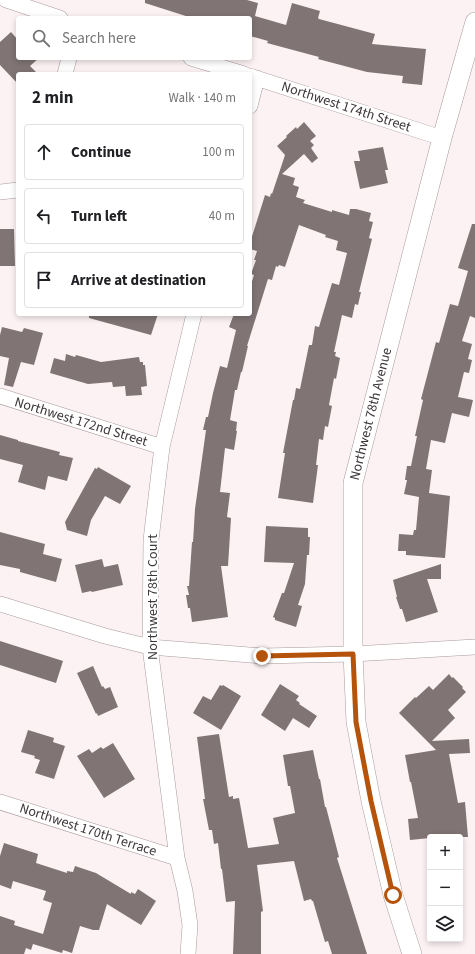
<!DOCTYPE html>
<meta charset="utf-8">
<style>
body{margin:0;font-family:"Source Sans 3",sans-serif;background:#f6f6f6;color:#202124}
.controls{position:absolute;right:12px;bottom:12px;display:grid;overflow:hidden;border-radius:4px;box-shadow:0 2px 6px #0003}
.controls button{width:36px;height:36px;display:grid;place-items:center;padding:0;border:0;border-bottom:1px solid #e0e0e0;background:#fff;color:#202124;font:20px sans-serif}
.stop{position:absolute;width:12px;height:12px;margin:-9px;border:3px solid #b45309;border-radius:50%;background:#fff}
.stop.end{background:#b45309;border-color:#fff;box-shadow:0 1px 4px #0008}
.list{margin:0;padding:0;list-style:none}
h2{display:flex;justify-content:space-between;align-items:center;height:52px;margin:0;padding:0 16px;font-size:17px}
h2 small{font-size:13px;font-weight:400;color:#757577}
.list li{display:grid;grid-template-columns:26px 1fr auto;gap:12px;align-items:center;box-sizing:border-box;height:56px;margin:0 8px 8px;padding:0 8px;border:1px solid #e0e0e0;border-radius:4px}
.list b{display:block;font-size:15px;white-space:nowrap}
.list em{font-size:13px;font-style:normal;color:#757577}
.icon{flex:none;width:22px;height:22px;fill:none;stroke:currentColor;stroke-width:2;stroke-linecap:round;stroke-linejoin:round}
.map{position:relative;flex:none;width:475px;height:954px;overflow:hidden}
.search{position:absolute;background:#fff;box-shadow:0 2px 6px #0003;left:16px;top:16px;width:236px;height:44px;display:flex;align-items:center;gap:10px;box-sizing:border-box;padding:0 14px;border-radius:4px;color:#757577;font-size:15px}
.panel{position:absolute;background:#fff;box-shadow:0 2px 6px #0003;left:16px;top:72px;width:236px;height:244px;border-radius:4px}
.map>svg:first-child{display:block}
.building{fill:#807475}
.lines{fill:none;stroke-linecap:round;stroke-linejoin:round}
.minor-casing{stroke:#a89b9c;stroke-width:16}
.tertiary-casing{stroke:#a89b9c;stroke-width:20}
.minor{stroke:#fff;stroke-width:15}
.tertiary{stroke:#fff;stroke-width:19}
.route{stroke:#b45309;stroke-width:5}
.labels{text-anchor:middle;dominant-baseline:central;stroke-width:4;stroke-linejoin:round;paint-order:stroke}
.street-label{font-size:14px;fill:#3d3738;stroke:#fff}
</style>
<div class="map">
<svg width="475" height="954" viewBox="0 0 475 954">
<rect width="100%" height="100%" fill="#fdf2f3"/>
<!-- building -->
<path class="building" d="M145,0H247L258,3L255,16L286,25L292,3L320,11L318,18L319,19L375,34L372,44L426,49L422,85L402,83L403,76L367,72L318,59L319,57L267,43L268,41L250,36V18H192L145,3Z
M11,32L18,40V58H39L30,66L38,74H18V84L0,65V42Z
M304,122L316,136L310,141L314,145L311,148L318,158L312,163L304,154L282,174L295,178L293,185L299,187L296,197L305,200L303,203L332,212V210L349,215L350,209H356L371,213L369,221L373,222L369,238L372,239L359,292H361L358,305L355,304L352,318L342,315L334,352H336L335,356L340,358L336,379L334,378L329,405L332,406L328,427L325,426L323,440L319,439L316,465H318L313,503L278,498L285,453H283L293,400H294L296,388L300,389L309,345H312L315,326L319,327L332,283L339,285L347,253L336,250L338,241L325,237L326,235L299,225L285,267L279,265L278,267L276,266L272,280L268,279L247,346H248L242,372H241L237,390H235L230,420L237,422L236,431H237L234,450L225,448L220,492L230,493L227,517L231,518L228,566H221L228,617L192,622L190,608H188L186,595H189L187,586H189L192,542H193L195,509L206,430H203L206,417H208L213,393L220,366L227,368L236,330L229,327L234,314H250V288L254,275L251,274L256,260H254L257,251L250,249V243L265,195L270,197L271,193L272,194L285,155L277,146L287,137L286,136L296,127L297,129Z
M383,147L388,170H385L388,183L360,189L354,161H360L358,151Z
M472,224H475V318L470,316L462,341L472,344L468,359L472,360L469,373L464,372L458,397L473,400L469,417L452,413L445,443L431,440L426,469L432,470L429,493L450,496L445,558L406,555V551H398L399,534L413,535L414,530H416L419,497L404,494L407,480H405L407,466H411L417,436H415L423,400L421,399L436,342L439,343L450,304L458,306L468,271L458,268Z
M0,229H14L15,266H0Z
M89,314H158L151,335L89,318Z
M2,327L22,332L24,328L43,333L34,365L21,362L13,387L4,385L9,358L0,356V335Z
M66,354L75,357L76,355L101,362L139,357L140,362H143V365H145L147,386L141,387L142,395L126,396L125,386L113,387L112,382L88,384L50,373L54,358L65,361Z
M0,435L18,440V441L60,452L59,455L73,458L67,481L48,476L45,490L18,482L23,465L0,459Z
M98,467L131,486L120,504L105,496L91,520L87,536L67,530L65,522L95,468L97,469Z
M266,526L308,528V537H310L309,555H307L305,584L298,605L302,606L296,627L275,620V618L273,617L282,593H284L294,563L264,562Z
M0,532L45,544L43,554L62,559L56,582L20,572V569L0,565Z
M102,559L104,567L118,564L123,585L92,592L91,591L82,593L75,565Z
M441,564V579H427L438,612L406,622L402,609H400L396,597H397L393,580Z
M0,641L63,661L56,683L0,665Z
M93,666L102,687L103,686L105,689L110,687L118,707L98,716L97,713L96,714L77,673Z
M449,674L452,678L453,677L463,687L462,688L466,692L448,710L455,718L432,741L469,739L470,753L449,754L458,803L465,802L468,837H430V838L410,840L408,819L418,818L411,782H410L405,755L436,750L399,713L415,697L416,698L429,686L433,690Z
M280,684L299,696L296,700L300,703L299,704L317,716L309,728L293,718L285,731L261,715Z
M220,685L222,686L223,685L241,696L221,730L193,713L203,696L211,700Z
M28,730L54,738L53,742L65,746L54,779L35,773L40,760L34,758L35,756L21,752Z
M219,734L229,797L233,796V799L239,798L248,848L279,844L273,818L295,813L290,786H288L283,755L313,750L319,779H320L325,807H326L339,857L337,858L367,954H332L328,941L325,942L313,901H312L311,899L304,901L294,861L257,865L263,911L261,912V954H233L235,901L226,902L222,869H221L218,843L214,844L212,830H209L203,799H205L197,737Z
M113,743L135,779L104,798L77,756L89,749L92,753L101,747L103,749Z
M4,843L38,854L36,863L67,873V871L73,872L75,866L96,873L131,894V892L135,894L138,889L156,901L141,925L107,904L99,930H93L80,926L72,953L63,950L62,953L33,944L31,950L26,948L24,954H0V916L15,921L14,925L43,934L52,903L43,900L46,891L13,881L11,889L0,885V856Z"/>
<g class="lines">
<defs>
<path id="minor" d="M6,0L60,18
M191,58L244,74
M65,74L69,58
M250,76L442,138
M250,106L257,78
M0,192L18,190
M0,396L162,447
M0,604L105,636L150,647L262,656L353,654L475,647
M0,802L177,858
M188,954L190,925L185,891L177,858L150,647L151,540L162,447L194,314"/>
<path id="tertiary" d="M412,954L393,895L371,801L356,722L353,654V483L442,138L475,22"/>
</defs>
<!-- minor casing -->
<use href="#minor" class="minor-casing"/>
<!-- tertiary casing -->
<use href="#tertiary" class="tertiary-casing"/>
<!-- minor -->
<use href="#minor" class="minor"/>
<!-- tertiary -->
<use href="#tertiary" class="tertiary"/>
</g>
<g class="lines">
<!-- route -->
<path class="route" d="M262,656L353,654L356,722L371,801L393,895"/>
</g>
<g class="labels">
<!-- street labels -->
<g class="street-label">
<text transform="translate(346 107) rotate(18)">Northwest 174th Street</text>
<text transform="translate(371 414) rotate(-76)">Northwest 78th Avenue</text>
<text transform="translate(81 422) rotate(17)">Northwest 172nd Street</text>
<text transform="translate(153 597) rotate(-90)">Northwest 78th Court</text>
<text transform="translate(88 830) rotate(18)">Northwest 170th Terrace</text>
</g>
</g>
</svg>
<div class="controls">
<button>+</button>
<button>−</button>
<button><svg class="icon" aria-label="layers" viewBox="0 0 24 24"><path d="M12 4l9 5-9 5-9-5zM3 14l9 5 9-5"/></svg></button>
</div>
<div class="stop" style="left:393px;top:895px"></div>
<div class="stop end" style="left:262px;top:656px"></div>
<div class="search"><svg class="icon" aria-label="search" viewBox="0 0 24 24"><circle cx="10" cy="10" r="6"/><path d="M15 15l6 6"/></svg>Search here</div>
<section class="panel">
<h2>2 min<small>Walk · 140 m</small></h2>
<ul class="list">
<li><svg class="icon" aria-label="ahead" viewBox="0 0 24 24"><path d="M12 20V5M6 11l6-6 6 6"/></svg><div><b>Continue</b></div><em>100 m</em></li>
<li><svg class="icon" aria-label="left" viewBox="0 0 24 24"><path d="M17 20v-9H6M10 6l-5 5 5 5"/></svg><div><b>Turn left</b></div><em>40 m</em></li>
<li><svg class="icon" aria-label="arrive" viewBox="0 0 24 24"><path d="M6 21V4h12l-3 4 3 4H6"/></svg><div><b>Arrive at destination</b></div></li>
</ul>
</section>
</div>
